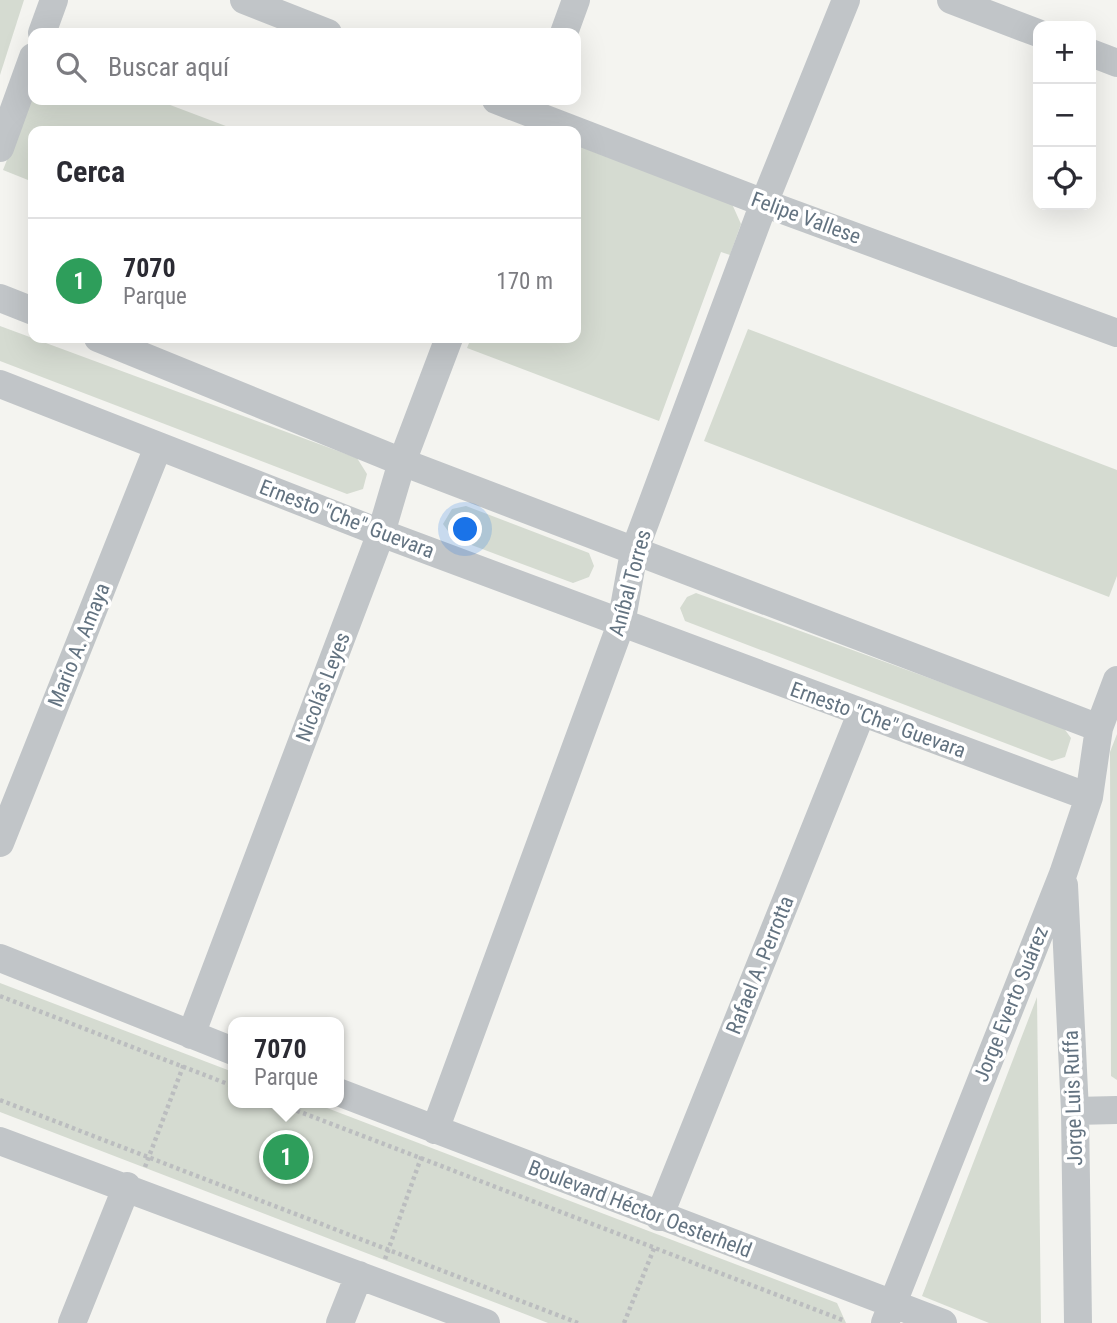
<!DOCTYPE html>
<html lang="es">
<meta charset="utf-8">
<style>
body{margin:0;font-family:"Roboto Condensed",sans-serif;background:#f7f7f7;color:#2b2b33}
.controls{position:absolute;right:21px;top:21px;display:grid;overflow:hidden;border-radius:14px;box-shadow:0 7px 28px #0002}
.controls button{width:63px;height:63px;display:grid;place-items:center;padding:0;border:0;border-bottom:2px solid #e1e1e2;background:#fff;color:#2b2b33;font:35px sans-serif}
.you{position:absolute;left:466px;top:530px;width:24px;height:24px;margin:-18px;border:5px solid #fff;border-radius:50%;background:#1a73e8;box-shadow:0 0 0 10px #1a73e833}
.badge{display:grid;place-items:center;width:46px;height:46px;border-radius:50%;background:#1a73e8;color:#fff;font-size:23px;font-weight:700}
.pin{position:absolute;translate:-50% -50%;border:4px solid #fff;box-shadow:0 2px 7px #0006}
.popup{position:absolute;left:228px;top:1017px;width:116px;height:91px;box-sizing:border-box;display:grid;place-content:center;border-radius:14px;background:#fff;filter:drop-shadow(0 2px 5px #0005);font-size:23px;white-space:nowrap;color:#7c7c81}
.popup b{font-size:26px;color:#2b2b33}
.popup::after{content:'';position:absolute;left:50%;top:100%;margin-left:-14px;border:14px solid transparent;border-top-color:#fff}
.list{margin:0;padding:0;list-style:none}
h2{display:flex;justify-content:space-between;align-items:center;height:91px;margin:0;padding:0 28px;font-size:30px}
h2 small{font-size:23px;font-weight:400;color:#7c7c81}
.list li{display:grid;grid-template-columns:46px 1fr auto;gap:21px;align-items:center;box-sizing:border-box;height:126px;padding:0 28px;border-top:2px solid #e1e1e2}
.list b{display:block;font-size:26px;white-space:nowrap}
.list p{margin:0;font-size:23px;white-space:nowrap;color:#7c7c81}
.list em{font-size:23px;font-style:normal;color:#7c7c81}
.icon{flex:none;width:38px;height:38px;fill:none;stroke:currentColor;stroke-width:2;stroke-linecap:round;stroke-linejoin:round}
.map{position:relative;flex:none;width:1117px;height:1323px;overflow:hidden}
.search{position:absolute;background:#fff;box-shadow:0 7px 28px #0002;left:28px;top:28px;width:553px;height:77px;display:flex;align-items:center;gap:18px;box-sizing:border-box;padding:0 24px;border-radius:14px;color:#7c7c81;font-size:26px}
.panel{position:absolute;background:#fff;box-shadow:0 7px 28px #0002;left:28px;top:126px;width:553px;height:217px;border-radius:14px}
.map>svg:first-child{display:block}
.green{fill:#d5dbd1}
.lines{fill:none;stroke-linecap:round;stroke-linejoin:round}
.path{stroke:#bbbdbf;stroke-width:4.5;stroke-dasharray:3.5 3.5;stroke-linecap:butt}
.minor{stroke:#c1c5c8;stroke-width:28}
.labels{text-anchor:middle;dominant-baseline:central;stroke-width:7;stroke-linejoin:round;paint-order:stroke}
.street-label{font-size:21px;fill:#637381;stroke:#fff}
</style>
<div class="map">
<svg width="1117" height="1323" viewBox="0 0 1117 1323">
<rect width="100%" height="100%" fill="#f4f4f0"/>
<!-- green -->
<path class="green" d="M0,0H24L0,75Z
M33,94V100H157L239,131H33V182L3,170Z
M576,144L732,204L741,224L730,255L721,252L659,421L467,348L471,338H576Z
M0,326L357,458L367,474L363,489L347,494L0,361Z
M748,329L1117,470V576L1109,597L704,441Z
M466,506L589,553L594,566L589,577L573,583L453,538L443,524L452,509Z
M696,593L1063,727L1071,738L1065,757L1052,761L685,621L680,608L687,597Z
M1117,734V1080L1111,1076L1110,752Z
M0,983L233,1072V1103H314L837,1303L846,1323H548L0,1112Z
M1037,997L1041,1323H989L922,1296Z"/>
<g class="lines">
<!-- path -->
<path class="path" d="M0,996L233,1086
M0,1100L578,1323
M277,1103L845,1321
M145,1167L184,1064
M385,1259L422,1155
M624,1323L655,1246"/>
<!-- minor -->
<path class="minor" d="M244,0L328,33
M951,0L1038,33
M42,33L54,0
M564,33L576,0
M1091,53L1117,63
M496,100L764,203L1117,333
M0,148L33,57
M0,298L33,311
M98,338L402,462L1099,728
M0,384L381,533L1089,797
M0,843L158,447
M1064,885L1075,1111L1078,1323
M0,958L233,1051
M191,1035L381,533L402,462L449,338
M338,1092L943,1323
M1075,1111L1117,1110
M435,1130L621,624L634,552L764,203L846,0
M0,1141L486,1323
M659,1217L861,714
M72,1323L127,1186
M340,1323L359,1275
M885,1323L1063,874L1089,797L1099,728L1117,680"/>
</g>
<g class="labels">
<!-- street labels -->
<g class="street-label">
<text transform="translate(806 218) rotate(20)">Felipe Vallese</text>
<text transform="translate(347 519) rotate(21)">Ernesto "Che" Guevara</text>
<text transform="translate(630 583) rotate(-75)">Aníbal Torres</text>
<text transform="translate(79 645) rotate(-68)">Mario A. Amaya</text>
<text transform="translate(323 687) rotate(-69)">Nicolás Leyes</text>
<text transform="translate(878 720) rotate(20)">Ernesto "Che" Guevara</text>
<text transform="translate(760 965) rotate(-68)">Rafael A. Perrotta</text>
<text transform="translate(1011 1004) rotate(-68)">Jorge Everto Suárez</text>
<text transform="translate(1073 1098) rotate(-92)">Jorge Luis Ruffa</text>
<text transform="translate(640 1209) rotate(21)">Boulevard Héctor Oesterheld</text>
</g>
</g>
</svg>
<div class="controls">
<button>+</button>
<button>−</button>
<button><svg class="icon" aria-label="locate" viewBox="0 0 24 24"><circle cx="12" cy="12" r="6"/><path d="M12 2v4M12 18v4M2 12h4M18 12h4"/></svg></button>
</div>
<div class="you"></div>
<div class="pin badge" style="left:286px;top:1157px;background:#2e9e5b">1</div>
<div class="popup"><b>7070</b>Parque</div>
<div class="search"><svg class="icon" aria-label="search" viewBox="0 0 24 24"><circle cx="10" cy="10" r="6"/><path d="M15 15l6 6"/></svg>Buscar aquí</div>
<section class="panel">
<h2>Cerca<small></small></h2>
<ul class="list">
<li><span class="badge" style="background:#2e9e5b">1</span><div><b>7070</b><p>Parque</p></div><em>170 m</em></li>
</ul>
</section>
</div>
